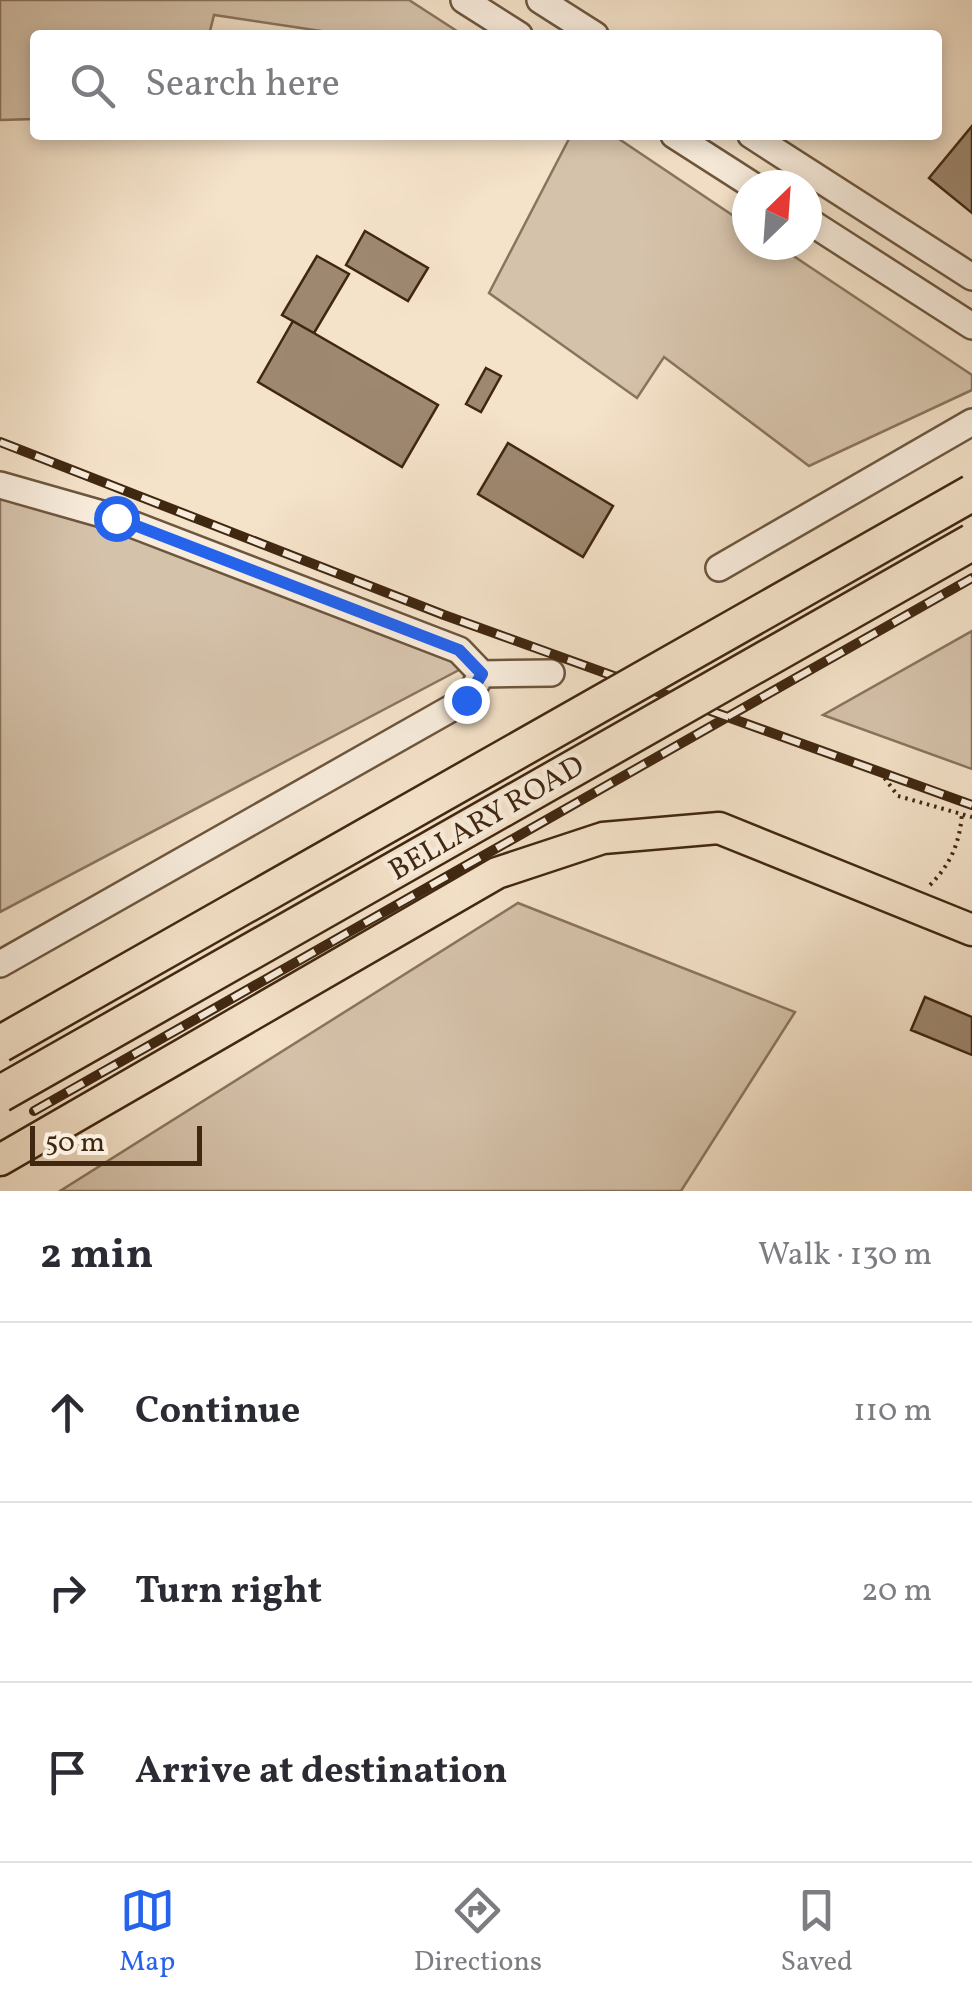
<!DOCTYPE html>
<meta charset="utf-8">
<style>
body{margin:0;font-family:Vollkorn,serif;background:#f2f2f3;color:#2b2b33}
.compass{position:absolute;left:732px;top:170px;width:90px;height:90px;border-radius:50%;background:#fff;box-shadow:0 5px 15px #0003;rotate:25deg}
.scale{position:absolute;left:30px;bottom:25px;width:172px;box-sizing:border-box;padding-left:10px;border:5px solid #402710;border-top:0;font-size:28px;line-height:35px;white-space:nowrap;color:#402710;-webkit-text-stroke:8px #f8ecdc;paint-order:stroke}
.stop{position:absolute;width:30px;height:30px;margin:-22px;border:8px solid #2563eb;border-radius:50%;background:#fff}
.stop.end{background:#2563eb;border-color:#fff;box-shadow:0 2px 10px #0008}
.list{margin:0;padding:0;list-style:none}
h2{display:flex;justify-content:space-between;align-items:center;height:130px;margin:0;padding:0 40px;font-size:42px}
h2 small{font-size:32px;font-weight:400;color:#7c7c81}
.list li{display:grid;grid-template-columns:65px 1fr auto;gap:30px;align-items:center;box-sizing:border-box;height:180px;padding:0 40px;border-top:2px solid #e1e1e2}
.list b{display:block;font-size:38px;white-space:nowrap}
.list em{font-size:32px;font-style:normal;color:#7c7c81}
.icon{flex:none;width:55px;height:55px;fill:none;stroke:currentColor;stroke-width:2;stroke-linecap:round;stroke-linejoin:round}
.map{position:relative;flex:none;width:972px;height:1191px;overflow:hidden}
.search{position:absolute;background:#fff;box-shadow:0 5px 15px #0003;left:30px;right:30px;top:30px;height:110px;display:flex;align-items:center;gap:25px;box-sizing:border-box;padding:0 35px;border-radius:10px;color:#7c7c81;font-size:38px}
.sheet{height:670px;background:#fff}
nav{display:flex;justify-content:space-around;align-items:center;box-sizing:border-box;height:140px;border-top:2px solid #e1e1e2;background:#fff;font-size:28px;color:#7c7c81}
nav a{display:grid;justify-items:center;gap:5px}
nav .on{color:#2563eb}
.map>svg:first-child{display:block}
.green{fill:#d5c2aa;stroke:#8a745d;stroke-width:2.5}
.building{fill:#9e8870;stroke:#402710;stroke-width:2.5}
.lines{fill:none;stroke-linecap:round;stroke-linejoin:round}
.minor-casing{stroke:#6d563e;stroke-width:30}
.major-casing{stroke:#402710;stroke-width:35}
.path{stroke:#402710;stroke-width:4;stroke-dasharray:2.5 5;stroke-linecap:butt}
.minor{stroke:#f8ecdc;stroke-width:25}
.major{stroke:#f4e2c9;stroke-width:30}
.rail-casing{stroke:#402710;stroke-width:10}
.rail{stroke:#f8ecdc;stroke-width:6;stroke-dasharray:19;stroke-linecap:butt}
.highway-bridge-casing{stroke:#402710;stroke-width:40;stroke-linecap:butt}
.highway-bridge{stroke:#f4e2c9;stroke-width:35}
.route{stroke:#2563eb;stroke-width:12}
.labels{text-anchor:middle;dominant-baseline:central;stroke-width:9;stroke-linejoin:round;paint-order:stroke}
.street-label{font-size:30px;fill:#402710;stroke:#f8ecdc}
</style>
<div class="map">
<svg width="972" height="1191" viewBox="0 0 972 1191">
<rect width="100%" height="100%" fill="#f4e2c9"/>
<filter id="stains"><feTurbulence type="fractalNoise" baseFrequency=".002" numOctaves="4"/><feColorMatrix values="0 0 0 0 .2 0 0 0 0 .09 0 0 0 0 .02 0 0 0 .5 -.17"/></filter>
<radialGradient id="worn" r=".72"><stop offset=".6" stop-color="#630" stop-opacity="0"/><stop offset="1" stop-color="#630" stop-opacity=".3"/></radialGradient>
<!-- green -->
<path class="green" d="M0,0H409L463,35H348L214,15L209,35H35V119L0,120Z
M571,135H613L747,225V245H777L972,375V390L809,466L664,357L637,398L489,293Z
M0,484L476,661L0,912Z
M972,631V769L823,715Z
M518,903L795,1012L681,1191H60Z"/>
<!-- building -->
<path class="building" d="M972,126V213L929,178Z
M365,231L428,268L408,301L346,265Z
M317,256L349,274L314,333L282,315Z
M293,321L438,405L402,467L258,382Z
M486,368L501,376L481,412L466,404Z
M508,443L613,506L583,557L478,494Z
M925,997L972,1017V1055L911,1030Z"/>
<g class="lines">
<defs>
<path id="minor" d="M464,0L519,35
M540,0L595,35
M674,135L752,185
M751,135L972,277
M807,220L972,326
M0,485L116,518L459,650L482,674L466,700L0,964
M719,568L972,422
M482,674L551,673"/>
<path id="major" d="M0,1160L497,873L603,838L719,828L972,930"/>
</defs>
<!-- minor casing -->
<use href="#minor" class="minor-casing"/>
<!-- major casing -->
<use href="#major" class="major-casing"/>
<!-- path -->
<path class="path" d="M880,772L898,796L972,817
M930,885C951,864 960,842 962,813"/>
<!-- minor -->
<use href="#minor" class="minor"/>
<!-- major -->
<use href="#major" class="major"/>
<defs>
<path id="rail" d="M0,442L444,615L972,805
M24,1094L972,558
M34,1111L972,578"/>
</defs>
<!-- rail casing -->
<use href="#rail" class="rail-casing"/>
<!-- rail -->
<use href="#rail" class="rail"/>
<defs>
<path id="highway-bridge" d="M0,1044L972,493
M0,1094L972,542"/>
</defs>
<!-- highway-bridge casing -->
<use href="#highway-bridge" class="highway-bridge-casing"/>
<!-- highway-bridge -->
<use href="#highway-bridge" class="highway-bridge"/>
</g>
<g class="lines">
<!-- route -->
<path class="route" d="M116,518L459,650L482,674L466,700"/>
</g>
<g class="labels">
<!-- street labels -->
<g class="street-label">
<text transform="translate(487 819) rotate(-30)">BELLARY ROAD</text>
</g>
</g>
<rect width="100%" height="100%" filter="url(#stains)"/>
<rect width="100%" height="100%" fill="url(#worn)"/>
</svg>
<svg class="compass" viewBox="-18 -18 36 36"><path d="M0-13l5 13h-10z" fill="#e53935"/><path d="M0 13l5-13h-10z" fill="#7c7c81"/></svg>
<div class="scale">50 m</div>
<div class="stop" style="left:116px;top:518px"></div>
<div class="stop end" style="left:466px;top:700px"></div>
<div class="search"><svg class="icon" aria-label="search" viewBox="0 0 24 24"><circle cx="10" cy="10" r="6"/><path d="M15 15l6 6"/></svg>Search here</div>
</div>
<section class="sheet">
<h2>2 min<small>Walk · 130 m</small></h2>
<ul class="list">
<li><svg class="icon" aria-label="ahead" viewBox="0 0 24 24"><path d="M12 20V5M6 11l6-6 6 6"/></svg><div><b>Continue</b></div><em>110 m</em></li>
<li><svg class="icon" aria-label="right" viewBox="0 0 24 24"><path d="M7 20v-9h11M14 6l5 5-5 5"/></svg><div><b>Turn right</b></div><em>20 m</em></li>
<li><svg class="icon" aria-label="arrive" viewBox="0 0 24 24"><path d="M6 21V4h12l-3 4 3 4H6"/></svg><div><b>Arrive at destination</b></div></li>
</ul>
</section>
<nav>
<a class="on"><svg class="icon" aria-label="map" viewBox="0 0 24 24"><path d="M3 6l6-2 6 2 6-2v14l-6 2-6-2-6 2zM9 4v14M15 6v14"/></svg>Map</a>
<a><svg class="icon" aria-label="directions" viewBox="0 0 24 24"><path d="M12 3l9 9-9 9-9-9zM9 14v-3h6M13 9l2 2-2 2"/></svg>Directions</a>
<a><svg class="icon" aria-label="saved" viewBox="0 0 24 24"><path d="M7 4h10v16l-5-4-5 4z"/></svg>Saved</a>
</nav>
